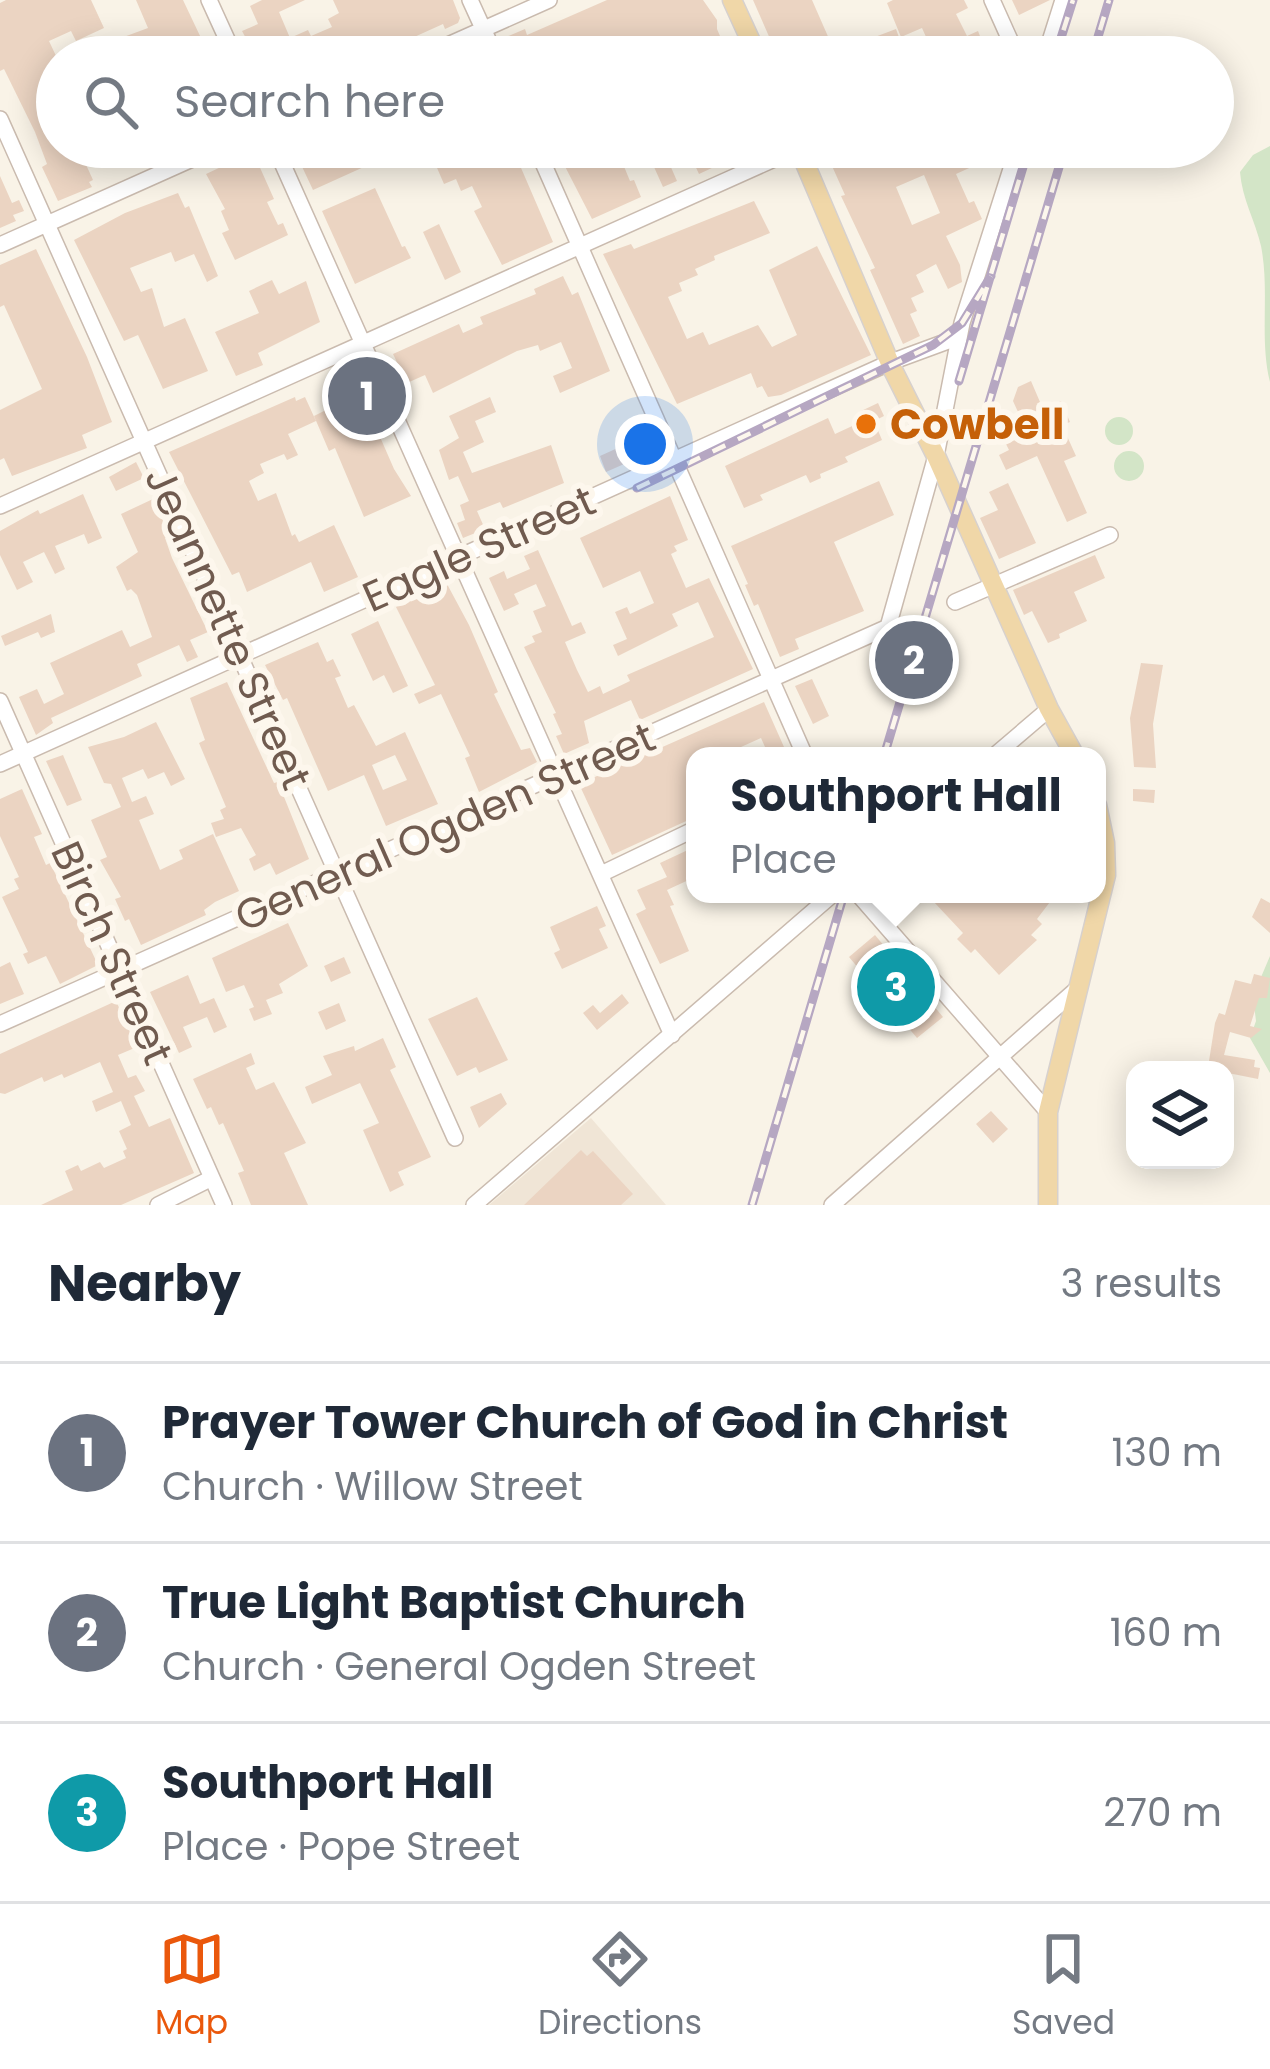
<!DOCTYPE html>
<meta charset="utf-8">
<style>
body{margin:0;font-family:Poppins,sans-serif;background:#f6f6f7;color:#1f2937}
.controls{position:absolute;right:36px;bottom:36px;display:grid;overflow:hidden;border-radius:24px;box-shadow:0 6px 30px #0003}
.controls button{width:108px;height:108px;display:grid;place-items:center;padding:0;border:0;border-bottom:3px solid #e0e1e3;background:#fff;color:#1f2937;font:60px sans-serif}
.you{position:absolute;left:645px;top:444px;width:42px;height:42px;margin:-30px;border:9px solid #fff;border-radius:50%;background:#1a73e8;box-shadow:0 0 0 18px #1a73e833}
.badge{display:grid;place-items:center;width:78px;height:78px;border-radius:50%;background:#ea580c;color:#fff;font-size:39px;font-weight:700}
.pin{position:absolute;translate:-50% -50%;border:6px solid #fff;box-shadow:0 3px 12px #0006}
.popup{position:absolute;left:686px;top:747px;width:420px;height:156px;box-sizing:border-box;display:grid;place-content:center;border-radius:24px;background:#fff;filter:drop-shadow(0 3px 9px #0005);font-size:39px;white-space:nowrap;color:#747a83}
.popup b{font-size:45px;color:#1f2937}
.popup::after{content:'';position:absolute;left:50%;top:100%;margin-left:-24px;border:24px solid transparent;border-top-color:#fff}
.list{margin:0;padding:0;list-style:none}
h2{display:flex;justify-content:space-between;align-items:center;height:156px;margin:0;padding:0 48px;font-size:51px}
h2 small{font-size:39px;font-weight:400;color:#747a83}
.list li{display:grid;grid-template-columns:78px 1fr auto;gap:36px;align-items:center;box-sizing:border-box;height:180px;padding:0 48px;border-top:3px solid #e0e1e3}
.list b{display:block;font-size:45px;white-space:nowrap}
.list p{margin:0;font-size:39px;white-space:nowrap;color:#747a83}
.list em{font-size:39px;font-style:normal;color:#747a83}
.icon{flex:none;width:66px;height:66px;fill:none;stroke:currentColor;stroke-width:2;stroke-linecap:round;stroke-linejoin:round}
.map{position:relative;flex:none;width:1270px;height:1205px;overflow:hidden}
.search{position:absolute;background:#fff;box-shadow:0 6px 30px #0003;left:36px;right:36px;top:36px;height:132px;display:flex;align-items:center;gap:30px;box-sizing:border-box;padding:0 42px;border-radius:66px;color:#747a83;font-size:45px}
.sheet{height:696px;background:#fff}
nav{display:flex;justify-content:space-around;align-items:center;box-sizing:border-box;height:168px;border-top:3px solid #e0e1e3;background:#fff;font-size:33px;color:#747a83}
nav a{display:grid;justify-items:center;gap:6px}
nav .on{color:#ea580c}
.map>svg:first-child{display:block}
.residential{fill:#f0e5d6}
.green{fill:#d3e5c7}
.building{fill:#ebd4c2;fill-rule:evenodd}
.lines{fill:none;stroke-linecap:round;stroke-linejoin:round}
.minor-casing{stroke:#cabbaf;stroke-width:18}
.major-casing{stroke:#d7d1ce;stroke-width:21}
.minor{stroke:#fff;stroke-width:15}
.major{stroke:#f0d7a8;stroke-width:18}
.rail-casing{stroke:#b6a7c2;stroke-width:9}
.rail{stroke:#fdf7ed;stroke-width:4.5;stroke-dasharray:14;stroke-linecap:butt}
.food-dot{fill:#e8710a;stroke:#fdf7ed;stroke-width:4.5}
.labels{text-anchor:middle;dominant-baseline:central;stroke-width:12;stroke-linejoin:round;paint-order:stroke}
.food-label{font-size:42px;font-weight:bold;fill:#c56008;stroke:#fdf7ed;text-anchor:start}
.street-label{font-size:42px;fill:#705b4f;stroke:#fdf7ed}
</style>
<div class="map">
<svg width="1270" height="1205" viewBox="0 0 1270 1205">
<rect width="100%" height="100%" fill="#f9f3e7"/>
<!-- residential -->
<path class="residential" d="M591,1118L666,1205H489Z"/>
<!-- green -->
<path class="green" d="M1270,146V382C1259,338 1270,291 1261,246C1255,220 1242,199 1240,172L1253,155Z
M1105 431a14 14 0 1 1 28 0a14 14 0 1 1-28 0Z
M1114 466a15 15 0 1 1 30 0a15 15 0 1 1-30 0Z
M1270,956V1073L1250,1038L1256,1021L1253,996Z"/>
<!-- building -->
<path class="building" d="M6,0H91L104,28L76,41L71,31L49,41L57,58V147H78L93,180L89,182L92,187L58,201L42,167L47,164L35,132L4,69L0,71V3Z
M136,0H183L210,57H137L133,48L126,51L121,38L148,28Z
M262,0H305L279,12L290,38L308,30L311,36L332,27L328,19L339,13L333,0H453L460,18L458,23L445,29L443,24L370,57H274L272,52L256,57L242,31L258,24L250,6Z
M607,0H703L717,20V29L729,57H686L680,44L660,52L650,45L631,53L626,40L601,51L603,57H515L506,37L525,29L527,35Z
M753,0H812L837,57H778Z
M893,0H964L968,8L956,14L967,36L978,31L985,49L969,55L935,57L922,28L901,37L887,3Z
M1012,0H1050L1019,15Z
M896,29L906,57H866L859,43Z
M103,147H163L119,165L116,157L109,160Z
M316,147H357L366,166L313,190L297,156Z
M446,147L450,155L469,147H512L553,242L502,265L474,211L482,207L472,186L461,191L456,179L444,184L431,154Z
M555,147H595L598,154L609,149L617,166L623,164L630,181L634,180L641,197L592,219Z
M645,147H757L699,174L690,155L670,165L677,181L663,187Z
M876,147H903L908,160L936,147H970L978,164L956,174L969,203L974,201L982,219L946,236L960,265L962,282L948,289L936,264L916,275L924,292L911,298L917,311L910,314L920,336L903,344L870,270L875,268L841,196L845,195L832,166ZM924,175L940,213L912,225L896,187Z
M253,152L274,199L267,202L278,225L283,223L288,235L235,260L222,233L229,230L221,211L225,209L206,174Z
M0,176L12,203L19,200L24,211L13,215L16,221L0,228Z
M375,188L402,247L405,246L411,258L355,284L322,211Z
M178,193L185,208L189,206L218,276L207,282L194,254L175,262L171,252L130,268L141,292L152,288L164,327L185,318L208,371L163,389L138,335L124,341L74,240L125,213Z
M754,201L770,233L714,256L715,260L695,269L698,275L679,283L682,291L668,297L687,339L703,332L709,345L758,325L772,347L797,335L769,270L817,246L871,355L781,395L768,397L762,386L757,388L751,373L677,404L603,254L631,244L634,249Z
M439,224L461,272L445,280L423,232Z
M36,249L87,357L112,422L82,435L87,448L12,476L4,458L0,460V410L42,389L4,305L0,307V265Z
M563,276L572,295L578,292L610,371L560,393L553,376L572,368L561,342L540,351L538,345L517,351L433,393L425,375L407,383L393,354L459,324L463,333L483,324L480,317L536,294L534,289Z
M272,280L279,294L306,281L320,322L258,353L263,365L236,376L215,332L259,313L249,291Z
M353,375L394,469L411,496L364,517L335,448L329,451L314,416L336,405L328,385Z
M1031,381L1043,409L1061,401L1070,422L1062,425L1076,456L1064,461L1087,513L1067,522L1037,456L1006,470L999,455L1009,450L1006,444L1028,434L1013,401L1018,387Z
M295,397L296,401L305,397L316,421L288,434L298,455L287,460L284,454L260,464L264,473L249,481L258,501L276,493L292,536L295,534L299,542L334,525L358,577L324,592L311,562L247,592L239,572L232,575L169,452Z
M490,397L496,412L475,421L484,442L463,452L472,473L551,445L564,483L503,508L500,502L477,511L485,529L463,538L457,523L465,520L460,505L469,501L458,476L449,480L439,450L459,438L449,416Z
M878,403L884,416L874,421L882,440L845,457L848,462L820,474L821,478L810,483L806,475L760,495L763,500L744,508L725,466L828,418L835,434L863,421L859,412Z
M633,441L640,457L606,472L600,456Z
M136,462L144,478L116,491L109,477Z
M879,481L894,515L834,542L864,611L795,639L799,649L780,657L758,604L754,606L745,585L748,584L731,546Z
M1008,483L1036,543L999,559L980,518L998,510L989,492Z
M83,494L102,538L88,544L84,534L55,546L65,569L55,574L44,552L23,562L33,582L17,590L0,555V531L38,510L40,514Z
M670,496L688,540L674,546L677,551L671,554L686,588L709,578L753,669L640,720L631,700L624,703L584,721L589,743L564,754L556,736L562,734L553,714L556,713L524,647L535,642L532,636L542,632L533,611L546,606L536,584L514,594L519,604L504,611L489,578L504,571L507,579L530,569L524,556L538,550L572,626L581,622L586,633L565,642L577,670L588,692L600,686L603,694L630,681L627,675L714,637L698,602L672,614L678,626L618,656L613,645L627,639L615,612L627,607L630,614L654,603L640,571L603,588L580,538Z
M153,499L170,536L165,538L172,558L208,632L190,640L198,657L187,662L179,645L137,664L142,676L51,718L53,723L36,735L19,697L37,689L44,704L64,694L50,663L122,630L130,647L152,637L137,595L131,589L127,591L116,567L138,552L121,514Z
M1095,555L1105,578L1074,592L1087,621L1059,634L1060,638L1048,643L1032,611L1024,615L1013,590Z
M447,584L469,625L498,692L494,694L521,750L530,748L537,762L479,792L465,758L470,756L441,694L419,704L414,694L435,685L396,607Z
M51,614L55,632L41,638L38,632L5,646L1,636Z
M378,621L408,686L393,693L384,675L373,681L351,634Z
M318,642L327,662L333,659L341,676L335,678L348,708L354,705L376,746L405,732L438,804L386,826L364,775L328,791L287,698L283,700L265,665ZM395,755L407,780L383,790L372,765Z
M1141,663L1163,665L1153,724L1156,768L1134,767L1130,718Z
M812,679L829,716L813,724L795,686Z
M227,682L274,783L278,782L309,859L276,875L270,863L254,871L249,859L256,855L241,828L216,837L211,823L224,819L220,810L226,807L199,743L205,740L190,698Z
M764,702L788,756H769L761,738L721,756H695V817L612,855L579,784Z
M156,722L185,779L171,786L164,772L148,779L143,769L122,778L132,802L146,796L154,814L139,820L160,870L183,859L179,850L213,834L239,891L215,902L204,910L206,915L141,945L129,919L125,921L115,899L121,897L100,860L107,857L91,820L121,807L111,784L104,783L88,747L124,737Z
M63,755L82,800L67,806L46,761Z
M22,789L42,834L34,837L46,865L50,863L55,873L98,965L60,984L46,956L28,964L23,954L28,952L2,897L19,889L14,879L19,877L0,836V799Z
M1133,789L1155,790L1154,803L1133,801Z
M690,849L695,877L667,890L674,905L670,906L689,951L660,964L636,914L646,909L637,890L667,877L660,863Z
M940,894H1056L1037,919L1042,924L1031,935L1037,940L999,975L975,949L971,953L957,939L963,933L933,901Z
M1261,898L1270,903V933L1252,917Z
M597,906L606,926L599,929L608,948L562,969L554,953L560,950L550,927Z
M288,923L308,966L279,984L283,993L266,1000L272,1014L254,1021L249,1009L254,1007L244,985L226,992L212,958Z
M875,935L943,1017L917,1038L849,957Z
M344,957L351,973L331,982L324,966Z
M10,962L24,994L0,1004V967Z
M1254,974L1270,978L1267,998H1259L1250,1026L1262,1029L1251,1038L1230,1032L1224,1055L1255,1060L1254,1067L1260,1068L1258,1079L1213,1070L1214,1062L1209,1061L1215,1023L1219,1013L1225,1015L1235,980L1251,984Z
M188,975L200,1004L214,998L227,1027L214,1033L207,1017L183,1027L192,1047L179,1053L150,992Z
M622,994L629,1003L597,1030L583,1013L593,1005L600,1013Z
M477,997L508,1060L479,1073L476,1067L457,1076L428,1019Z
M116,1001L137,1047L118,1055L128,1078L136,1075L145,1091L134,1096L149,1127L170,1118L194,1173L121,1205H41L73,1190L65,1171L78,1165L81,1171L100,1162L104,1168L126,1158L123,1151L127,1149L119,1131L131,1125L121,1101L96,1112L92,1101L113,1092L100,1062L64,1078L62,1074L44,1082L42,1077L5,1094L0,1093V1054Z
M339,1003L346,1021L326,1030L318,1012Z
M383,1038L396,1067L390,1070L431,1157L398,1172L404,1185L390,1192L363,1130L379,1123L360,1083L312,1104L305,1087L332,1075L323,1056L354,1046L355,1051Z
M251,1053L255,1064L246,1068L256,1090L274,1082L306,1143L284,1153L308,1205H251L238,1173L244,1171L223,1123L219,1125L211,1107L207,1109L193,1079Z
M501,1093L507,1104L479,1128L470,1107Z
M991,1111L1008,1129L993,1143L976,1124Z
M581,1150L587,1156L593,1151L633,1194L621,1205H524Z"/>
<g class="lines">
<defs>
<path id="minor" d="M209,0L235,57
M470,0L496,57
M992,0L1014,49L1045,55
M421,57L549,0
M997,57L1014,49
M1045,57L1063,0
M0,119L455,1138
M275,147L672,1035
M536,147L805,756
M0,245L219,147
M0,506L801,147
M955,602L1110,535
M0,701L224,1205
M994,756L1049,709
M0,764L891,362L959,337
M601,874L695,829
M858,894L1048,1112
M0,1024L888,627L936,456L962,323L1018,147
M158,1205L212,1178
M474,1205L833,894
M832,1205L1078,988"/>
<path id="major" d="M732,0L758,57
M798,147L892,368L936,456L1049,709L1075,756
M1048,1205V1112L1106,875L1105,843L1097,805"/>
</defs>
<!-- minor casing -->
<use href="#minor" class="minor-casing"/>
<!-- major casing -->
<use href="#major" class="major-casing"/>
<!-- minor -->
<use href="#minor" class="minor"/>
<!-- major -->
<use href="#major" class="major"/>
<defs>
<path id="rail" d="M1055,57L1073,0
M1092,57L1109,0
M959,381L1029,147
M637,488L933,345L962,323L991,276
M884,756L1065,147
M752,1205L844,894"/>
</defs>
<!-- rail casing -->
<use href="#rail" class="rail-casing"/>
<!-- rail -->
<use href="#rail" class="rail"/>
</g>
<!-- markers -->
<circle class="food-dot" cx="866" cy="424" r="12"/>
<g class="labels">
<!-- food labels -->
<g class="food-label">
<text x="890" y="424">Cowbell</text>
</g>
<!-- street labels -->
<g class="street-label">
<text transform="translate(479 549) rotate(-24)">Eagle Street</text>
<text transform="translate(228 628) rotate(66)">Jeannette Street</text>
<text transform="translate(445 827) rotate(-24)">General Ogden Street</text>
<text transform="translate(112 953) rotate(66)">Birch Street</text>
</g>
</g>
</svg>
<div class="controls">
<button><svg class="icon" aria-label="layers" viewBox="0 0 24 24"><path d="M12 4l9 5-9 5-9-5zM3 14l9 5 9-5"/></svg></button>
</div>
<div class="you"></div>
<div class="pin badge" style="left:367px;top:396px;background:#6b7280">1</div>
<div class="pin badge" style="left:914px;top:660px;background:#6b7280">2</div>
<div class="pin badge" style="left:896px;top:987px;background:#0f9aa8">3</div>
<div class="popup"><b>Southport Hall</b>Place</div>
<div class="search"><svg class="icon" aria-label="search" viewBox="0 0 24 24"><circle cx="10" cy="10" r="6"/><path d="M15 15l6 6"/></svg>Search here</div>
</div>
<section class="sheet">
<h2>Nearby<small>3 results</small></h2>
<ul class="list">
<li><span class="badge" style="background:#6b7280">1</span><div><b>Prayer Tower Church of God in Christ</b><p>Church · Willow Street</p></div><em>130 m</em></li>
<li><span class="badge" style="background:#6b7280">2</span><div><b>True Light Baptist Church</b><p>Church · General Ogden Street</p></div><em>160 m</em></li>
<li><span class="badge" style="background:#0f9aa8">3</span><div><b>Southport Hall</b><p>Place · Pope Street</p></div><em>270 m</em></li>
</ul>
</section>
<nav>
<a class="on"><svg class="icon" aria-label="map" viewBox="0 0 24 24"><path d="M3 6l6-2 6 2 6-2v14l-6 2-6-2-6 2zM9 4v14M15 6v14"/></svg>Map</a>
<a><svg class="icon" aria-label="directions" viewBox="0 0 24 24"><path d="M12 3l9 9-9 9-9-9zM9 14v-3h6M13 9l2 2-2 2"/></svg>Directions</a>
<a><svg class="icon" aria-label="saved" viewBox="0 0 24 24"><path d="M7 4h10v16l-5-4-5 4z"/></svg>Saved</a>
</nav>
